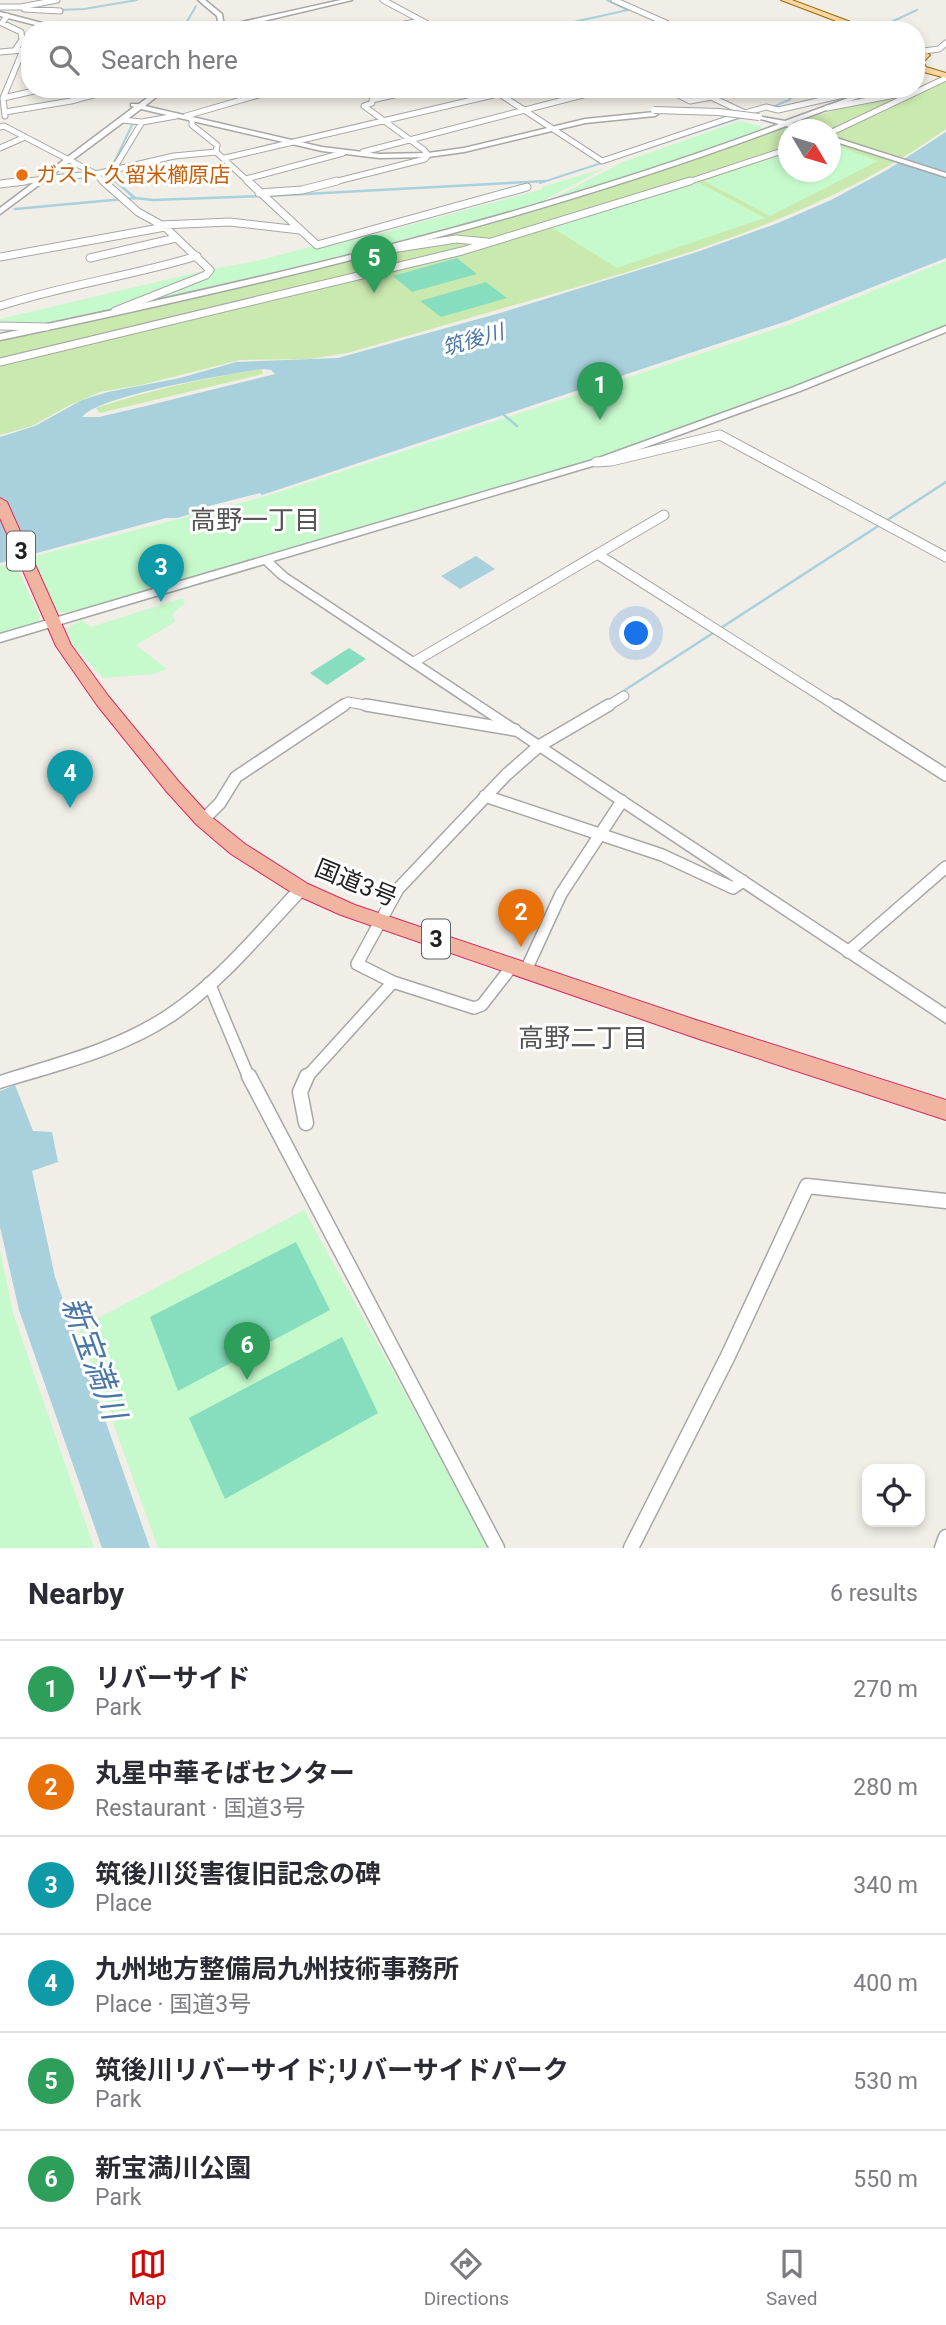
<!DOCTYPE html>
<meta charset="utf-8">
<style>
body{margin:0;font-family:Roboto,"Noto Sans JP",sans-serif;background:#f2f2f3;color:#2b2b33}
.controls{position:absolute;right:21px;bottom:21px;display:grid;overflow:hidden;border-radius:14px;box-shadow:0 4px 10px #0003}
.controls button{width:63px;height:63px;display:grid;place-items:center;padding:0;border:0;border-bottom:2px solid #e1e1e2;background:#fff;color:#2b2b33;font:35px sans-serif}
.compass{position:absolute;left:778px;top:119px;width:63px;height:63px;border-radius:50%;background:#fff;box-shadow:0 4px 10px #0003;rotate:128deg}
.you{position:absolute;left:637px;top:634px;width:24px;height:24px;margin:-18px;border:5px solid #fff;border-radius:50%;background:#1a73e8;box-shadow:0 0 0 10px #1a73e833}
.badge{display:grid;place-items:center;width:46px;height:46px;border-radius:50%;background:#cd0704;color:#fff;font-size:23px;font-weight:700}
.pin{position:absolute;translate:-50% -58px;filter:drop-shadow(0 2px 4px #0008)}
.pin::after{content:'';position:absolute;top:37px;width:24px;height:21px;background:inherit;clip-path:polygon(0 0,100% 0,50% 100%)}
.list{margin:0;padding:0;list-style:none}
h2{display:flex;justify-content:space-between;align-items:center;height:91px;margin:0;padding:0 28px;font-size:30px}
h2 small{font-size:23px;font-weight:400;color:#7c7c81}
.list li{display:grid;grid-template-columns:46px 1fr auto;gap:21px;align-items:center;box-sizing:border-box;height:98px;padding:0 28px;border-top:2px solid #e1e1e2}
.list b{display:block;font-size:26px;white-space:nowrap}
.list p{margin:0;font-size:23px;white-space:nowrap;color:#7c7c81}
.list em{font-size:23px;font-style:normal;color:#7c7c81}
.icon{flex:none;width:38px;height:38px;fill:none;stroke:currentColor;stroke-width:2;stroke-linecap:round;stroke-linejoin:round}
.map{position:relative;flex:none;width:946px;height:1548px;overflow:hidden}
.search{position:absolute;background:#fff;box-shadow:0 4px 10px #0003;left:21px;right:21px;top:21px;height:77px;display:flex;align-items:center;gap:18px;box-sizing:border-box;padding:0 24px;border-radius:28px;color:#7c7c81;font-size:26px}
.sheet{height:679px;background:#fff}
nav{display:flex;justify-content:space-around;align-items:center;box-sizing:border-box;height:98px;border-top:2px solid #e1e1e2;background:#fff;font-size:19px;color:#7c7c81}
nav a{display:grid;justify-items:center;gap:4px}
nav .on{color:#cd0704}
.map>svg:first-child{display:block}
.grass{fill:#cae9ae;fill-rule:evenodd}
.park{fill:#c6f9cb}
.pitch{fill:#87debe}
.water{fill:#a8d0dd;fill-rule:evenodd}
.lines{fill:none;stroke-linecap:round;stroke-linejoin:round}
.stream-far1{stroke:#a8d0dd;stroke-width:2}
.stream{stroke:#a8d0dd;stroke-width:2.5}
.minor-far4-casing{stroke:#a7a7a7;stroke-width:7}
.minor-far3-casing{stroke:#a7a7a7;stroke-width:9}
.minor-far2-casing{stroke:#a7a7a7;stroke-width:11}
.minor-far1-casing{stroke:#a7a7a7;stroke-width:14}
.minor-casing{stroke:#a7a7a7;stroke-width:17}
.tertiary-casing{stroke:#a7a7a7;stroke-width:3}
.primary-casing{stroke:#9a6b03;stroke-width:2}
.trunk-casing{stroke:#d82a63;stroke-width:2}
.minor-far4{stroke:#fff;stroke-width:5}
.minor-far3{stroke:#fff;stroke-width:7}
.minor-far2{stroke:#fff;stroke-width:9}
.minor-far1{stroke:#fff;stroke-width:11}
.minor{stroke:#fff;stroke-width:14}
.tertiary{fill:#fff;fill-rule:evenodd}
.primary{fill:#fad6a2;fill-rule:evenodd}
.trunk{fill:#f0b4a0;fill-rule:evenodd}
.tertiary-bridge-casing{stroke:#a7a7a7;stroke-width:8;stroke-linecap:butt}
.tertiary-bridge{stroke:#fff;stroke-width:6}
.food-dot{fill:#e8710a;stroke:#fff;stroke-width:2.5}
.labels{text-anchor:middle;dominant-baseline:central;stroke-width:6;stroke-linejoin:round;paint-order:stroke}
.far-food-label{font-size:21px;fill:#c56008;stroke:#fff;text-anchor:start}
.far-water-label{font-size:21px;font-style:italic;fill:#4a77a7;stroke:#fff}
.shield{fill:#fff;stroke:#636363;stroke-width:2}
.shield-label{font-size:23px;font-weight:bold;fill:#202020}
.street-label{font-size:24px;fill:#202020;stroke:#fff}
.neighbourhood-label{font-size:26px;fill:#535353;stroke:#fff}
.near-water-label{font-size:32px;font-style:italic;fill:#4a77a7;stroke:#fff}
</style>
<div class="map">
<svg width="946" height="1548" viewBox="0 0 946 1548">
<rect width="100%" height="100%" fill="#f1eee7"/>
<!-- grass -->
<path class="grass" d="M946,79V129C835,208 706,249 577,287C500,309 424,331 347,353L310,359L240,360L141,385L100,392L68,406L32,426L0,435V338L356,257L643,174L840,108L906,92L894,106ZM788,130H830V172H788Z
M262,369L263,374L100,413L96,408C150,390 205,378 262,369Z"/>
<!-- park -->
<path class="park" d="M740,121L761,126V130L636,175L548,201L623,162Z
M831,144L878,161L770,216L704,181L788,153V172H830Z
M605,168L535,205L407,240L130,306L212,273L213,269L261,260L366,232L370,236L543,189L542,187Z
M694,180L765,218L617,268L551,227Z
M946,261V326L786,390L594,460L70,613L57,612L32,557L267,496L791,324Z
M207,270V273L113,311L63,322L0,324V319Z
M14,562L40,617L37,623L0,633V566Z
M183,598L185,603L172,614L175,622L136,645L167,669L154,674L103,678L74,646L66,629L81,620L91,627Z
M304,1210L490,1548H158L79,1328Z
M0,1250L13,1313L94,1548H0Z"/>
<!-- pitch -->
<path class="pitch" d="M457,258L477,274L412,292L393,276Z
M486,282L507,298L441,317L420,301Z
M349,648L366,659L327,685L310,673Z
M296,1242L330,1310L178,1391L150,1317Z
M342,1337L378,1413L225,1499L189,1418Z"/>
<!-- water -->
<path class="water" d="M946,132V258L787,321L262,495L260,493L205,507L204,510L177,518H166L0,563V437L35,426L82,400L108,392L180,378L236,362L338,358L500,313L697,252L778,223L831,200L887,170ZM262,369L271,370L275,374L146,406L99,417H82C99,395 229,374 262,369Z
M476,556L495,569L460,589L441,576Z
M15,1085L33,1131L52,1132L58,1162L32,1171L55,1277L150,1548H102L19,1310L0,1227V1091Z"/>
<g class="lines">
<!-- stream-far1 -->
<path class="stream-far1" d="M59,10L84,9L137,0
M551,27L628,10L607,0
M182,30L196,6
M874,30L917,10
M770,108L789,100L801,89
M117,183L108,175L132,125
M540,183L743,117"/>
<!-- stream -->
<path class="stream" d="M115,181L135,198
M268,196L545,181
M15,209L135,198L153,200L261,196
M504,415L517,426
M608,701L946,482"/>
<defs>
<path id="minor-far4" d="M383,0L439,30
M614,0L682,30
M0,7H21L57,0
M24,9L60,11
M7,16L2,23L21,32L22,40L15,50
M585,27L592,30
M372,30L421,21
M530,30H550
M924,51L939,49L946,43
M0,52L23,50L3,98L5,116
M492,89L602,161L745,113L711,97L690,101L667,89
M3,98L43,89
M827,108L916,91
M5,112L71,101L115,89
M745,113L766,107L778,110L870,89
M186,116L279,89
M192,120V125L217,145L216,152
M142,122L176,116
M0,127L4,126L94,173L105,183
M830,133L946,78
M0,148L25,137
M363,152L606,89
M225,158L519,89
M113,170L142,122L122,120
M246,179L343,153
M9,183L100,173L174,156L216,152L250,183
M330,183L425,159L428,155L424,150L364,106L372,103V100L419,89
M685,183L788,149"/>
<path id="minor-far3" d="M103,181L138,212L165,227L210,270L206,275L115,311
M248,181L317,245L527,187
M0,184L25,181
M259,193L302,190L337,181
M161,225L230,222L300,230
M379,251L456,239L487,242
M0,257L165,227
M90,258L176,238
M0,306C64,285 132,276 197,256
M0,326L47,327
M0,362L462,251L690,181"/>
<path id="minor-far2" d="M596,462L611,461L720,435L946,557
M599,555L838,707
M414,662L664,515
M341,707L348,702L376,707
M606,707L624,696"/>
<path id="minor-far1" d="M366,705L515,730
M836,705L946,775
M485,796L662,855L733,888L743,881
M203,820L220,803L236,777L344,705
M848,952L946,867
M526,970L561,894L622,801
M393,982L474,1008L482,1005L513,965
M209,983L249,1078
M306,1078L393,982L357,964L398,889L506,775L539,746L609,705"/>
<path id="minor" d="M249,1076L497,1548
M306,1123L300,1092L307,1076
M631,1548L728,1356L807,1186L946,1201
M942,1548L946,1537"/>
<path id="tertiary" d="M198,0H205L222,14L224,26L341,0H352L225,30H210L219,27L217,16Z
M0,12L65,29L66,30H55L0,16Z
M159,89H166L145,106L322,147L379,154L428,153L464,148L585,119L655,112L658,114L655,116L585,123L464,152L428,157L379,158L322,151L141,109L0,214V208L134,107L131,106V104H139Z
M865,89H873L863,96L792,123L814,130H801L786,126C532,222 266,284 0,340V334C263,279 526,219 779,124L757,118V116L785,121L859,94Z
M830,136L946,173V177L830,140Z
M946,326V332L800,391L599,464L273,561L287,574L946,1009V1023L279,578L264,564L0,642V634L593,460L794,387Z
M301,884L306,885L308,889L306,893C264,937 225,986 175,1020C123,1055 59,1070 0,1088V1076C56,1058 115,1044 165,1011C215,978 255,929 296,885Z"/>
<path id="primary" d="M781,0H792L872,30H860Z
M916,45L930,55L923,62L926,67L946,73V78L920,71L916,60L921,55L916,51Z"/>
<path id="trunk" d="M0,498L7,502L71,645L109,697L179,782L209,815L245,844L308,884L355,905L696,1020L946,1100V1120L696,1038L341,915L294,894L231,854L197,825L167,792L97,705L56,646L0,518Z"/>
</defs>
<!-- minor-far4 casing -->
<use href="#minor-far4" class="minor-far4-casing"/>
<!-- minor-far3 casing -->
<use href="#minor-far3" class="minor-far3-casing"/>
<!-- minor-far2 casing -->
<use href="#minor-far2" class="minor-far2-casing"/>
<!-- minor-far1 casing -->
<use href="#minor-far1" class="minor-far1-casing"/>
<!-- minor casing -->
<use href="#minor" class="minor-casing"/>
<!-- tertiary casing -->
<use href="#tertiary" class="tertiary-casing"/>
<!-- primary casing -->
<use href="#primary" class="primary-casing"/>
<!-- trunk casing -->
<use href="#trunk" class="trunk-casing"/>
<!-- minor-far4 -->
<use href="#minor-far4" class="minor-far4"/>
<!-- minor-far3 -->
<use href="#minor-far3" class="minor-far3"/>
<!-- minor-far2 -->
<use href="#minor-far2" class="minor-far2"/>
<!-- minor-far1 -->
<use href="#minor-far1" class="minor-far1"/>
<!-- minor -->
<use href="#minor" class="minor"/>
<!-- tertiary -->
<use href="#tertiary" class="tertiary"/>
<!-- primary -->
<use href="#primary" class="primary"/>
<!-- trunk -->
<use href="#trunk" class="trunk"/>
<defs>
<path id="tertiary-bridge" d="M654,110L719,112L759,117"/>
</defs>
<!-- tertiary-bridge casing -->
<use href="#tertiary-bridge" class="tertiary-bridge-casing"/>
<!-- tertiary-bridge -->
<use href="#tertiary-bridge" class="tertiary-bridge"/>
</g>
<!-- markers -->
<circle class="food-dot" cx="22" cy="175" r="7"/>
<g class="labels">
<!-- far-food labels -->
<g class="far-food-label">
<text x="36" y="175">ガスト 久留米櫛原店</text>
</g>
<!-- far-water labels -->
<g class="far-water-label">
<text transform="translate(473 340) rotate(-16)">筑後川</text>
</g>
<!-- shield labels -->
<g class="shield">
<rect x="7" y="531.5" width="28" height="39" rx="5"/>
<rect x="422" y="919.5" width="28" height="39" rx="5"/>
</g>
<g class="shield-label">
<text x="21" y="551">3</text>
<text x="436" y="939">3</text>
</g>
<!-- street labels -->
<g class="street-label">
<text transform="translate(356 883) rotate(22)">国道3号</text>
</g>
<!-- neighbourhood labels -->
<g class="neighbourhood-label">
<text x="255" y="520">高野一丁目</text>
<text x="583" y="1038">高野二丁目</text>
</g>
<!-- near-water labels -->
<g class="near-water-label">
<text transform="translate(94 1358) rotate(70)">新宝満川</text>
</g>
</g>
</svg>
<div class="controls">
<button><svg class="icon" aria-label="locate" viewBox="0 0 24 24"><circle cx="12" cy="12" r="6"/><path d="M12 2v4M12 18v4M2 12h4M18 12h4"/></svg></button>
</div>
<svg class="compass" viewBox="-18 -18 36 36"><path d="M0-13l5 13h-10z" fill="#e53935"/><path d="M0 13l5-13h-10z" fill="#7c7c81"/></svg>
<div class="you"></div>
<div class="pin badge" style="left:600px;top:420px;background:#2e9e5b">1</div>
<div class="pin badge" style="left:521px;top:947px;background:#e8710a">2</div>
<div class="pin badge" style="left:161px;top:602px;background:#0f9aa8">3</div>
<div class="pin badge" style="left:70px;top:808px;background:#0f9aa8">4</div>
<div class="pin badge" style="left:374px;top:293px;background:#2e9e5b">5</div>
<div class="pin badge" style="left:247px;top:1380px;background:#2e9e5b">6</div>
<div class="search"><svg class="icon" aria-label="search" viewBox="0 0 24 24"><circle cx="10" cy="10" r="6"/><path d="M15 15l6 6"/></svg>Search here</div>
</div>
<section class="sheet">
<h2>Nearby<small>6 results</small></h2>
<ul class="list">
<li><span class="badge" style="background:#2e9e5b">1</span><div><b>リバーサイド</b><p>Park</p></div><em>270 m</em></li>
<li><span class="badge" style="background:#e8710a">2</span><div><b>丸星中華そばセンター</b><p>Restaurant · 国道3号</p></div><em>280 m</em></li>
<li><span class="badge" style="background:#0f9aa8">3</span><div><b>筑後川災害復旧記念の碑</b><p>Place</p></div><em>340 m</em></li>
<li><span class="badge" style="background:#0f9aa8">4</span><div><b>九州地方整備局九州技術事務所</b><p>Place · 国道3号</p></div><em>400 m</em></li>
<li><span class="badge" style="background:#2e9e5b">5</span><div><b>筑後川リバーサイド;リバーサイドパーク</b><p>Park</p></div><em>530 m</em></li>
<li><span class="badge" style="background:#2e9e5b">6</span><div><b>新宝満川公園</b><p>Park</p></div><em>550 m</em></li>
</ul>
</section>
<nav>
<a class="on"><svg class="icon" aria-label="map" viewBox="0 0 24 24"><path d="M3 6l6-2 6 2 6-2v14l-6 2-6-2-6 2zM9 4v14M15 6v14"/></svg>Map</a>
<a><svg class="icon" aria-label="directions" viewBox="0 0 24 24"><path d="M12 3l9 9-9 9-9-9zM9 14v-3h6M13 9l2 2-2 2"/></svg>Directions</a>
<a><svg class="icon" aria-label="saved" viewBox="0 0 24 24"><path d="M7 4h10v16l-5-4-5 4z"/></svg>Saved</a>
</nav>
